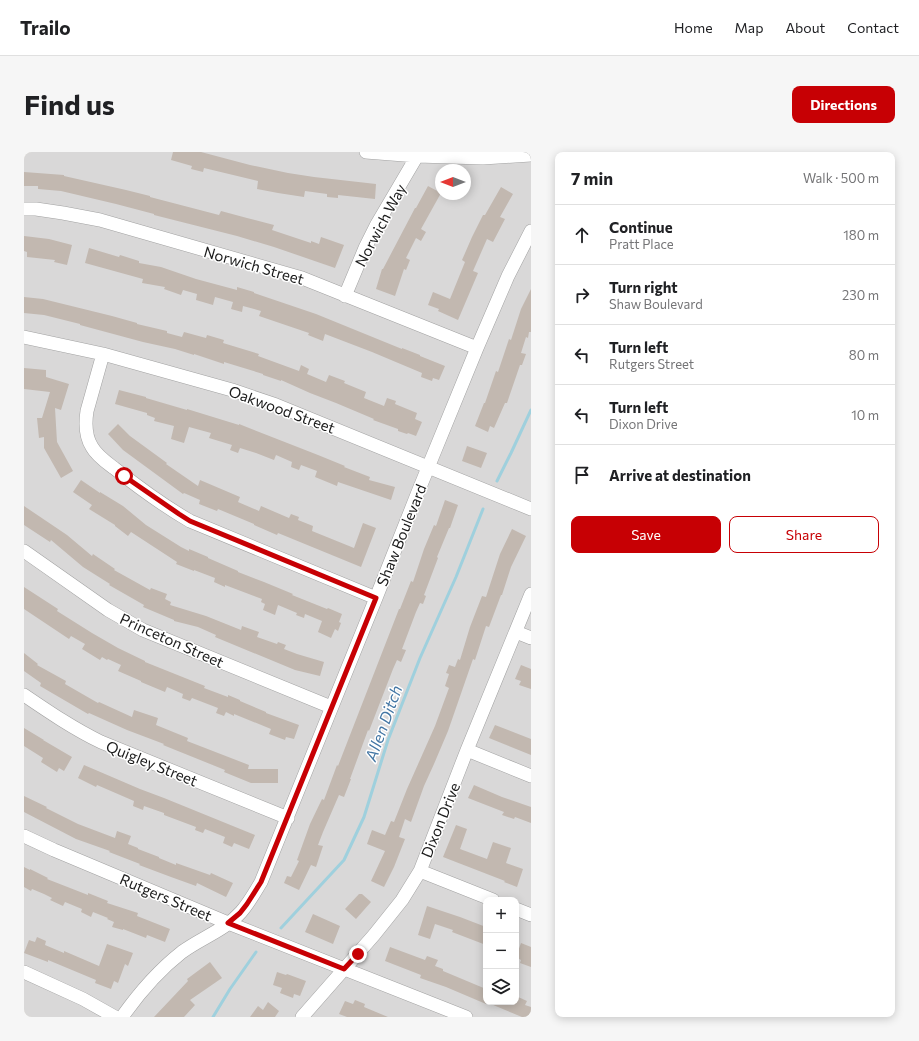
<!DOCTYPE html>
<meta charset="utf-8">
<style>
body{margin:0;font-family:Commissioner,sans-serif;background:#f6f6f6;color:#202124}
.controls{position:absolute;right:12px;bottom:12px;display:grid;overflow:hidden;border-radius:8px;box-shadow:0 2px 10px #0003}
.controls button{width:36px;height:36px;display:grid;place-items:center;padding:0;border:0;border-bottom:1px solid #e0e0e0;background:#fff;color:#202124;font:20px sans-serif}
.compass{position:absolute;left:411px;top:12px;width:36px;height:36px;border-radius:50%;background:#fff;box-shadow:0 2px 10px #0003;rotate:270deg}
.stop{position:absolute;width:12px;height:12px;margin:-9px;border:3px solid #c70004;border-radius:50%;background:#fff}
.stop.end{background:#c70004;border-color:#fff;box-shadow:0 1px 4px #0008}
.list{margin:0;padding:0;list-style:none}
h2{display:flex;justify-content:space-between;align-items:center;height:52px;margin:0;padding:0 16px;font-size:17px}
h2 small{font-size:13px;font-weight:400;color:#757577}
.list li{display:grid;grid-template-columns:26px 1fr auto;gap:12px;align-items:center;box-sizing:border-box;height:60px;padding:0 16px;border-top:1px solid #e0e0e0}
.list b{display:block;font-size:15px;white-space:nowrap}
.list p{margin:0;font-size:13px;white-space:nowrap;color:#757577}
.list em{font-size:13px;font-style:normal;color:#757577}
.actions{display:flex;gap:8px;padding:12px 16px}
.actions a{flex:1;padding:9px 0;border:1px solid #c70004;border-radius:8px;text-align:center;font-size:14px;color:#c70004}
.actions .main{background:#c70004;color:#fff}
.icon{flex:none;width:22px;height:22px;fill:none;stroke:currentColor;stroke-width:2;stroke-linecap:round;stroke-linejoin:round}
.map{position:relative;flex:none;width:507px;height:865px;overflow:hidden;border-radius:8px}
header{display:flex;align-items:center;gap:24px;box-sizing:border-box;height:56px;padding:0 20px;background:#fff;border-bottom:1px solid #e0e0e0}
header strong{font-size:19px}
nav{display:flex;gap:22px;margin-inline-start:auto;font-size:14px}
.intro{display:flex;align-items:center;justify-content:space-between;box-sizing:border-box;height:96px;padding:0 24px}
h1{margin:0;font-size:28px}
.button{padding:10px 18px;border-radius:8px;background:#c70004;color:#fff;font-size:14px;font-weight:700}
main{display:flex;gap:24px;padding:0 24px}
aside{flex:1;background:#fff;border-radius:8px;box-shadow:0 2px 10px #0003}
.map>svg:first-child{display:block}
.residential{fill:#d9d8d8;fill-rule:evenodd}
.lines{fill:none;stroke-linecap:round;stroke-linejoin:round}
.stream{stroke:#9fd0dd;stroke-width:3}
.building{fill:#c2b8b0}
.minor-casing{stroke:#a2a2a2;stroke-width:14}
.minor{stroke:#fff;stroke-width:13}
.route{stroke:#c70004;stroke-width:5}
.labels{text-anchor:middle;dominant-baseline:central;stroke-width:3;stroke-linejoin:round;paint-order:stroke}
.street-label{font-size:15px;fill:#1b1b1b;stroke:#fff}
.water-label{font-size:16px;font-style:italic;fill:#4376a4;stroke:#fff}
</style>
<header>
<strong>Trailo</strong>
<nav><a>Home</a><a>Map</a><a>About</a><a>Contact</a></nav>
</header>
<div class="intro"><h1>Find us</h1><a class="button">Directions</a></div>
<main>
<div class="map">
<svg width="507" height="865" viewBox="0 0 507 865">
<rect width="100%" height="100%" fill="#ede9e0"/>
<!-- residential -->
<path class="residential" d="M0,0H507V865H0ZM417,18H441V42H417ZM462,748H492V850H462Z"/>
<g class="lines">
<!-- stream -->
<path class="stream" d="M473,329L487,301L507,258
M257,776L320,708L340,665L364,588L396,506L432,425L459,357
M189,865L206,837L232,800"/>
</g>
<!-- building -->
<path class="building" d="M149,0H177L226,13L264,21L290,25L352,32L351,47L314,43V46L303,45V42L281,39L280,45L254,41L233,37L234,29L180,16L179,20L167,17L168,14L147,8Z
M0,20L40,23V24L102,38L126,44V45L195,63L197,59L223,66L250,73L248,78L287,91V89L295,92L297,85L320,93L311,116L250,95L213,84L130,63V62L92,52L37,39L14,37V34H0Z
M404,34L417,41L397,77L402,80L397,89L392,86L382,106L386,108L382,118L380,117L371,144L352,137L358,117H359L391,56H392Z
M477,35L489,42L476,65L481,67L469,90L463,87L449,119L454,121L434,168L414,159L415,157L404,153L409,140L426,147L441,110L438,108L448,85L459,63H461Z
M0,84L25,87L48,93L43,113L30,110L31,108L3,105V100L0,99Z
M65,96L95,105L96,103L115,109V111L137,115L172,127L213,138V135L230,140V141L292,162L378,197V196L396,203V204L421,214L415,228L409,226L408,229L397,225L398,221L348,200L301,182L299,189L284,183L285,181L235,164L237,159L219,154L218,160L207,157L209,150L191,145L189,153L172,148L173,142L159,138L157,143L140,137L141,135L118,131L119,127L61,111Z
M507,137V180H505L504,186L502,185L497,201L502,202L498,213H496L483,251H481L470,276L466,274L464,280L451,274L460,251H461L472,219L474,220L485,187L487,188L497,157Z
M0,145L19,147L88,164L113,171V172L143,179V181L158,185L160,180L182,186L183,183L200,188L199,191L235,202L234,204L275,219L277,213L285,217L283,222L302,230L305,223L321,229L320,231L342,240L340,246L360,254L363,246L372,249L371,252L393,261L391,267L398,270L392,284L384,281L383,282L374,279V277L349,268L350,267L312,251L286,241L257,228V229L239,223V222L200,210V212L170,202V203L151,197L119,190L56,173V172L20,163L0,161Z
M0,216L22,218V225L45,232L37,258L31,256L33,290L49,319L37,326L20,296V285L15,286L13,266H18L26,240L0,237Z
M95,238L122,245V246L163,258V257L215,273V272L294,303L321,314L320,315L346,325L345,328L371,335L367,348L314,330L313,334L291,325L293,319L277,313L275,318L267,315L268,310L252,303L250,308L232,301L216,296L214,301L206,298L208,293L185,286L187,281L165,275L160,291L147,287L150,274L130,269L131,266L123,263V261L91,252Z
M94,272L106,284L143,311L142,312L174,334L176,328L216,345L214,350L235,359L237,354L265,366L267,362L275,365L274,368L289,374L288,379L330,396L339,371L352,376L337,415L254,381L253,383L230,373V372L194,357L193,359L175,352L176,348L160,341L159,342L99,298L84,282Z
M443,294L463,301L457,316L438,309Z
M57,328L76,341V340L99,354L122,373L157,395L165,399V397L184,405V406L214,419V420L240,430L269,442L268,443L303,457L304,456L318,462L315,470L317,471L314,479L311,477L307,486L294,480L298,469L281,462L280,466L272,463L273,461L254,453L251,463L239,458L241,452L237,450L238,447L201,433V435L190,430L191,426L170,418V419L152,412L153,410L107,380L104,384L91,374V373L65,357L68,353L49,340Z
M421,348L434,353L426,376H425L413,405L414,406L400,443L402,444L399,452L396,451L392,460L378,497L382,498L377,510L373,508L369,517L345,579L344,578L326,627H327L320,645L315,643L299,680L294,693L299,694L292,715L287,713L275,738L260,731L263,724L267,725L275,709L273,708L286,672L298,647L300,648L313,613L314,614L375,457H376L387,429L389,430L400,397L410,373L412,374Z
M0,354L43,383L68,404L69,402L91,417L90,418L126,438L127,436L143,442L141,447L147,450L146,453L182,464L217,478L218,474L235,480L233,485L253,492L254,490L262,493L260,497L273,502L300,510L296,524L271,518L191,485L192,483L174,475L150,469V468L119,455L120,453L85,433L86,432L59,415L27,388L26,390L0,373Z
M488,377L502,384L487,415L478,443H477L465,475L462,474L451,508L449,507L424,579L410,612L400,634L387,670L381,667L375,685L381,687L370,715L360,735L347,729L361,699L343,692L348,678L361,683L367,669L370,670L383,637L411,574L425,536L421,534L425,522L422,521L425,513L431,515L434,507L436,508L446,475L458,444L462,445L476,402Z
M0,435L34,457L33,459L68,481L94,496L121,509V510L181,534L180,536L204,545V543L216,548V549L242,560V561L275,573L270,587L262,585L261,588L245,582L247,577L210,562V564L202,560L200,564L192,561L194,556L168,546L166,549L158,546L159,542L143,535L141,540L117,530V529L94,519L97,513L84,507L83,508L78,505L76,508L58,497L61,492L47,484L45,487L0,457Z
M0,501L14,512L13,513L42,529L41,532L74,551L75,550L108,565L110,558L134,566L132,573L164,586L163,589L225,613L224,617H254V631H227L200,620L201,618L139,593L140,592L103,578L65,561L64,562L16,534L17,531L0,519Z
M497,513L507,517V537L495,533L497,529L491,527Z
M471,573L507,587V603L465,586Z
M0,576L20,588H19L48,605L40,619L35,616L33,620L17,610L19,606L0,594Z
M60,613L116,637L140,646L231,683L225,697L210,691L208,695L199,691L201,685L181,677L179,681L171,678L172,675L140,663V661L120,654L119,658L109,654L110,649L73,633L72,635L54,626Z
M450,633L478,645L507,655V671L491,665L490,667L478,663L480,660L444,646Z
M0,644L23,655L22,656L54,672L91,686L93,679L107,684L104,692L114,696V697L135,705V706L152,713V711L186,723L187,721L209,731L202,745L173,731L172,734L147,725L115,713L116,712L85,700L86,699L52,687L0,660Z
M432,673L443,677L436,697L463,707L469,690L487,696L482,711L499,717L493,735L480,730L481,729L419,705Z
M0,715L6,718V717L24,726L23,727L64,743V741L84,749L83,751L114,761L113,764L146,777L141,790L123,783L122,786L99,777V778L88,775L90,770L83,767L84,766L69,760L67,765L57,760L58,757L41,750L39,754L26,748L28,746L20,742L8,737L7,739L0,735Z
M335,742H338L347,750L332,767L321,757Z
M403,754L436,765L462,775V793L428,780L429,778L411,772L406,787L394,783Z
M289,762L316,774L309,792L281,780Z
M13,785L22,789L21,793L40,801V799L75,814L83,792L109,801L104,814L101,812L94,831L90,829L87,837L71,831L72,828L24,808V810L0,801L5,788L11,790Z
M497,791L507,795V815L496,811L497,808L492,805Z
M366,795L401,808L403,804L414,808L411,814L419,817V819L462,837V852L422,835L396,826L397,823L361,809Z
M186,810L198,826L166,848L171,853L160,865H130L164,829L163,827Z
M253,820L262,823L263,822L282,829L276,844L270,842L269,846L256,841L258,836L249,833Z
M492,844L503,849L501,853L507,855V865H498L462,850H492Z
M331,848L341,852L340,855L364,865H323L315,862L321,849L329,852Z
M244,850L255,859L251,865H226L234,854L239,858Z"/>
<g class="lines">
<defs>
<path id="minor" d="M342,0L393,4L459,6L507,3
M0,57H12L39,61L76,68L278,126L453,196
M321,144L341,96L353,72L393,4
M0,185L79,202L208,238L252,253L507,357
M79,202L63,259C61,272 61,284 68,295C73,304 82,310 90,316C114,335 140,354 166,369L352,446
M0,399L84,458L119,478L307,555
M492,480L507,486
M0,543C25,560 50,577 77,590L264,666
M443,598L507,624
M0,684L30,698L204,771L442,865
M396,719L469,748
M492,757L507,763
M0,820L59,847L91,865
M98,865C115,841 135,818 158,800C177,786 201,778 217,760C225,751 231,740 237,730L352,446L394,340L453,196L484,124L507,79
M278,865L350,783L378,748L396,719L443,598L507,442"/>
</defs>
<!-- minor casing -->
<use href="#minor" class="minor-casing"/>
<!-- minor -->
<use href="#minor" class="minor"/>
</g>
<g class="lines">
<!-- route -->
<path class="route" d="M100,324L155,362L166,369L352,446L237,730L223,752L216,761L204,771L320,817L334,802"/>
</g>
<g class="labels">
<!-- street labels -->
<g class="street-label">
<text transform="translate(356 73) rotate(-62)">Norwich Way</text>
<text transform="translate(230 113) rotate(16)">Norwich Street</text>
<text transform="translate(258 257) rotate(20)">Oakwood Street</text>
<text transform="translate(377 383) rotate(-68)">Shaw Boulevard</text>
<text transform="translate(148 488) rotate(24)">Princeton Street</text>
<text transform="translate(128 611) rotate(22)">Quigley Street</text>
<text transform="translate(416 668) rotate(-68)">Dixon Drive</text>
<text transform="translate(142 745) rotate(23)">Rutgers Street</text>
</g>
<!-- water labels -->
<g class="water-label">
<text transform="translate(359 571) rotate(-70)">Allen Ditch</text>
</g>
</g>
</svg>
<div class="controls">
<button>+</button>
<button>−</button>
<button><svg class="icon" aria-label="layers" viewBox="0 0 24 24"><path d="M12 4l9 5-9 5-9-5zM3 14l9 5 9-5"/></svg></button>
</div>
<svg class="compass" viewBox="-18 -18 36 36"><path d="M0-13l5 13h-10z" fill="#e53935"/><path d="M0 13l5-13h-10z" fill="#757577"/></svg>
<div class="stop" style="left:100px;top:324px"></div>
<div class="stop end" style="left:334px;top:802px"></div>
</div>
<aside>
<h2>7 min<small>Walk · 500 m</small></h2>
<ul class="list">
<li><svg class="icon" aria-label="ahead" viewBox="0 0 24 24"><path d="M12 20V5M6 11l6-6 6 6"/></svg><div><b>Continue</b><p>Pratt Place</p></div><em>180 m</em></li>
<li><svg class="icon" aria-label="right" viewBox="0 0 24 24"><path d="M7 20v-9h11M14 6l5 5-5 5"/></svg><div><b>Turn right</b><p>Shaw Boulevard</p></div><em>230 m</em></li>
<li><svg class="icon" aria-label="left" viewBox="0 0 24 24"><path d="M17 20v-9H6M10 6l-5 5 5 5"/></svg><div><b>Turn left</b><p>Rutgers Street</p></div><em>80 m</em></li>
<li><svg class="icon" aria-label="left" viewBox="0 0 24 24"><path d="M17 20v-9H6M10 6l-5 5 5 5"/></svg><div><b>Turn left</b><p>Dixon Drive</p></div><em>10 m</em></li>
<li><svg class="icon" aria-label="arrive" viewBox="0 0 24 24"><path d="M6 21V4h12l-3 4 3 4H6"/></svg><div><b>Arrive at destination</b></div></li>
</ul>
<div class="actions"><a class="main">Save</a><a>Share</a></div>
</aside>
</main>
